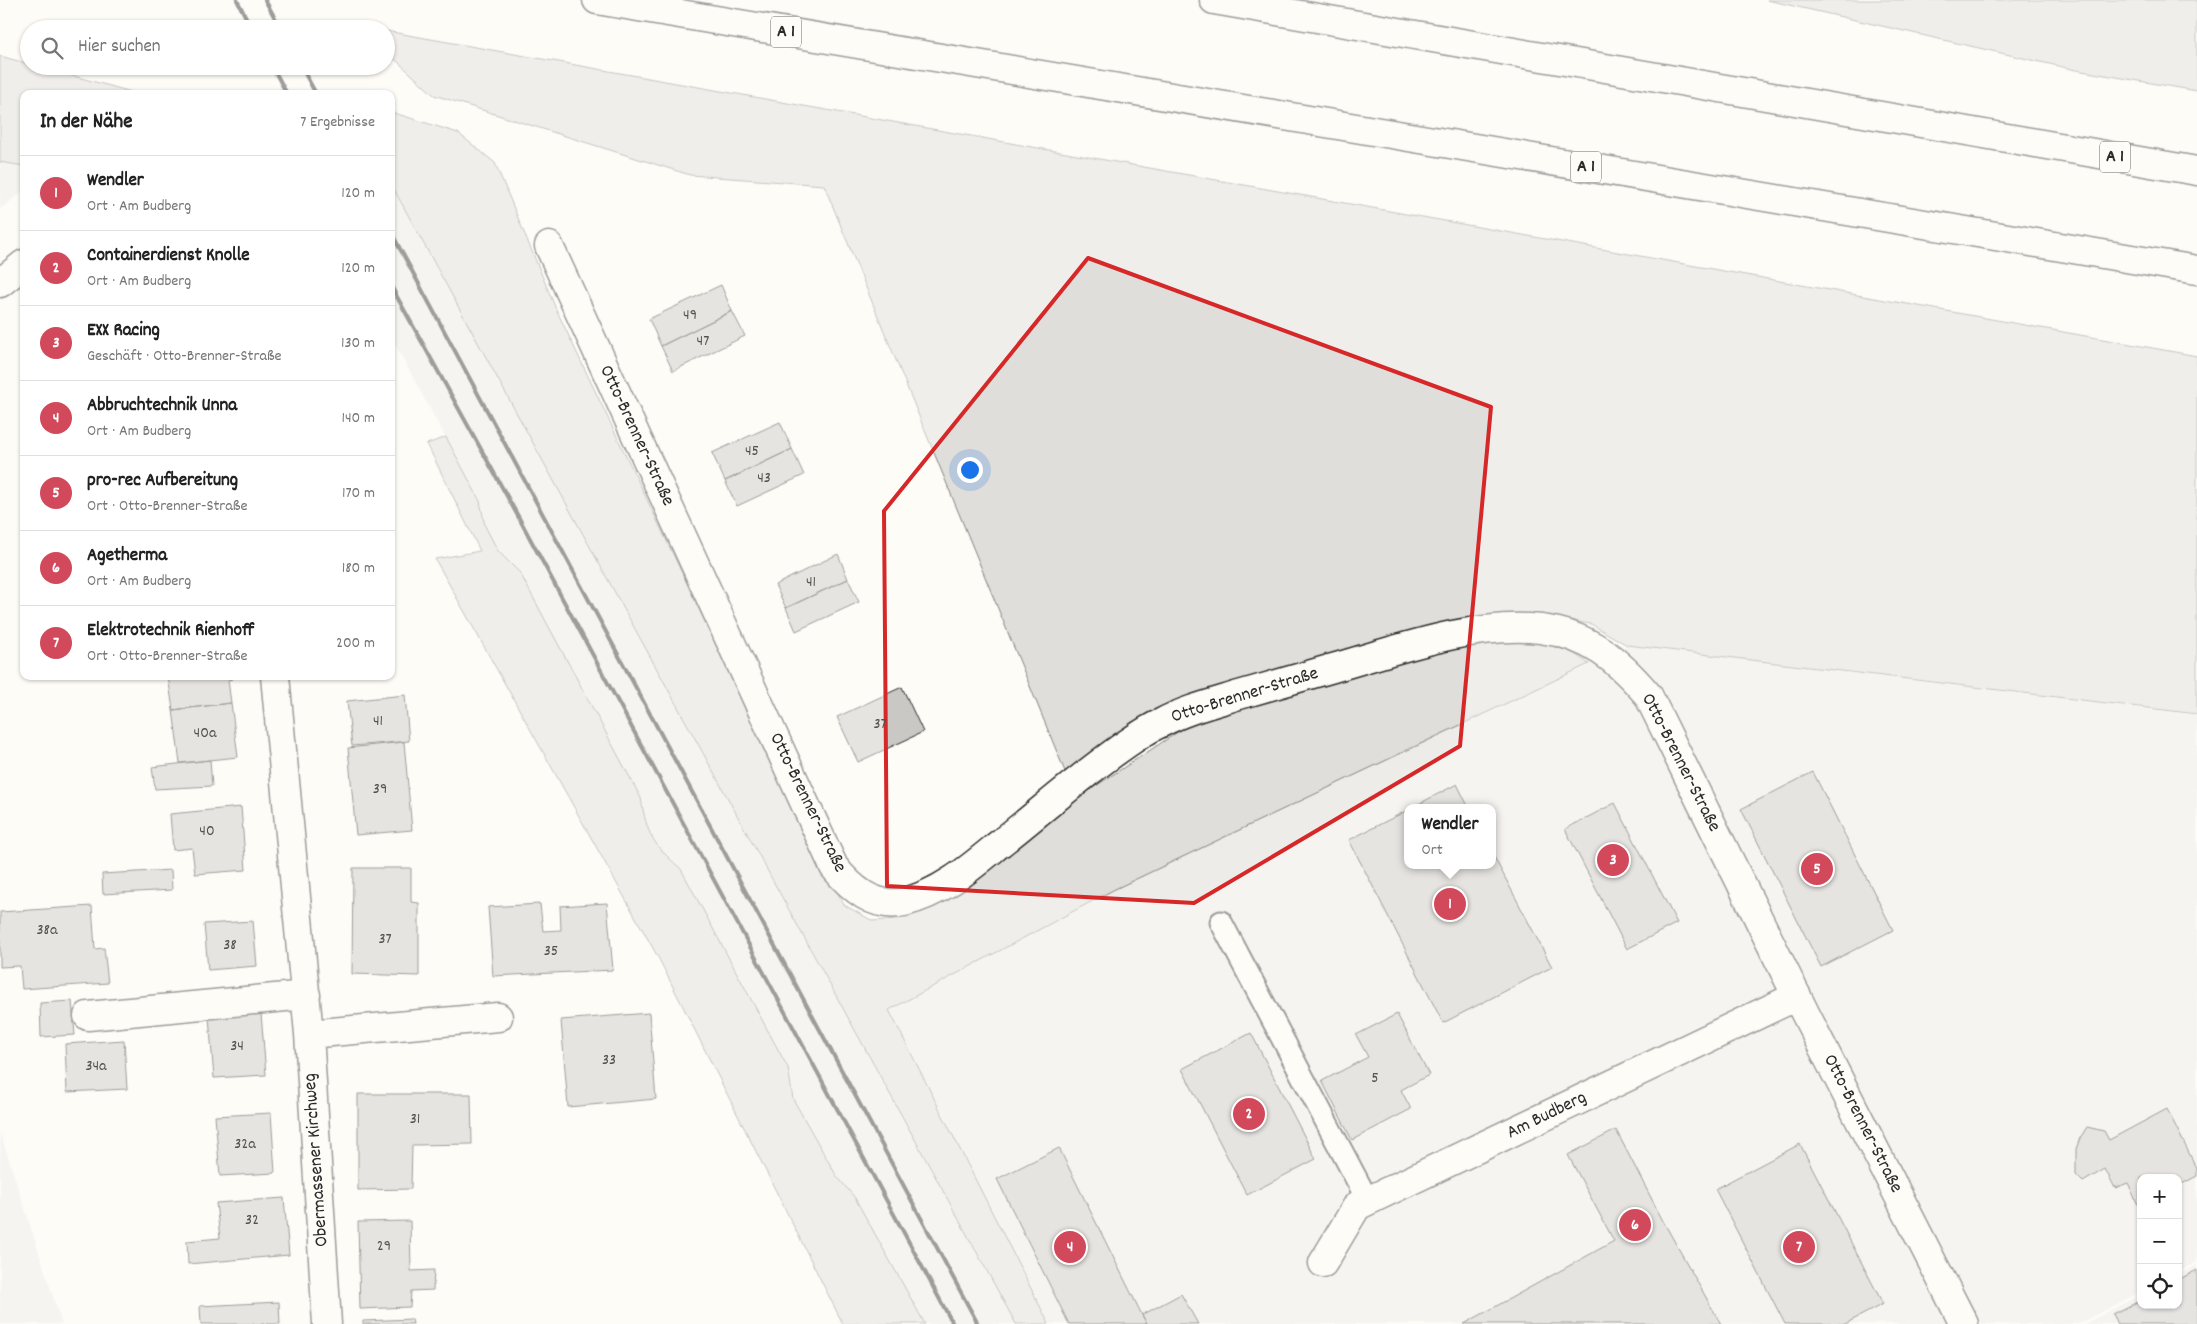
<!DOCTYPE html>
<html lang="de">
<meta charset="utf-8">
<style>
body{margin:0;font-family:Dekko,sans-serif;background:#f6f6f6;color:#222}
.controls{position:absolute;right:15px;bottom:15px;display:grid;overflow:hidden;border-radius:10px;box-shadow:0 1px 4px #0004}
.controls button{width:45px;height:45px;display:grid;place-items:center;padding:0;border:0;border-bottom:1px solid #e0e0e0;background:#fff;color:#222;font:25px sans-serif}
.you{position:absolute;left:969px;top:469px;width:18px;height:18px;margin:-12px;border:4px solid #fff;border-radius:50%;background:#1a73e8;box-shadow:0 0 0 8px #1a73e833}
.badge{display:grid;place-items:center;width:32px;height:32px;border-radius:50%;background:#d1495b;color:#fff;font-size:16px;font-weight:700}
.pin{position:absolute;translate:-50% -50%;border:2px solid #fff;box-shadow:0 1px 5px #0006}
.popup{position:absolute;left:1404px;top:804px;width:92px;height:65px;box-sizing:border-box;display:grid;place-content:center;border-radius:10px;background:#fff;filter:drop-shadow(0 1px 4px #0005);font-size:16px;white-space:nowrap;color:#767676}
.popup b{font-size:19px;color:#222}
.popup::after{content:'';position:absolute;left:50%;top:100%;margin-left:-10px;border:10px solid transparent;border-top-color:#fff}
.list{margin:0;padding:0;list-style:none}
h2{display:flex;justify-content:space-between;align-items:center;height:65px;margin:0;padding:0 20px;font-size:21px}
h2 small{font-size:16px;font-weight:400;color:#767676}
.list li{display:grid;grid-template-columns:32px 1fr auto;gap:15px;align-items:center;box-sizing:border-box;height:75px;padding:0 20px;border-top:1px solid #e0e0e0}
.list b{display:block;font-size:19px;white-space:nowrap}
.list p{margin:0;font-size:16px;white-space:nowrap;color:#767676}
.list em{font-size:16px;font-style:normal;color:#767676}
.icon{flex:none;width:28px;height:28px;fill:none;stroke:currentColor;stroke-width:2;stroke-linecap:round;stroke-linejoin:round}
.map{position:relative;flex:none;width:2197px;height:1324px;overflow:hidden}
.search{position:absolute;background:#fff;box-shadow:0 1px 4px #0004;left:20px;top:20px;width:375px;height:55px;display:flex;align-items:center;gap:12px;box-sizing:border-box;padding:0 18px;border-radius:28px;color:#767676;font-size:19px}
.panel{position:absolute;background:#fff;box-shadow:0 1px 4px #0004;left:20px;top:90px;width:375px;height:590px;border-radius:10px}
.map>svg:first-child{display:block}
.built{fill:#edece8;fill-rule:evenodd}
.green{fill:#dfdeda;stroke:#858482}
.building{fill:#c9c8c4;stroke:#2b2b2b}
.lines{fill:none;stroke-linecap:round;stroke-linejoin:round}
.lane-casing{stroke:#2b2b2b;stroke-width:25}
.street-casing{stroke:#2b2b2b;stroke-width:31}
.highway-casing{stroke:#2b2b2b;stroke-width:31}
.lane{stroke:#fdfcf7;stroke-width:21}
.street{stroke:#fdfcf7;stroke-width:28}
.highway{stroke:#fdfcf7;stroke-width:28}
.rail{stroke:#2b2b2b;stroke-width:4}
.marked{fill:none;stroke:#d62828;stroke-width:4;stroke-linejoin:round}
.labels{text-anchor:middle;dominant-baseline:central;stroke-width:4;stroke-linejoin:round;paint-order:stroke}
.number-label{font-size:16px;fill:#525251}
.shield{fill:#fdfcf7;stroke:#6a6a68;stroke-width:1}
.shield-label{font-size:18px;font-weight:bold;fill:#2b2b2b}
.street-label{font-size:19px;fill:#2b2b2b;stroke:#fdfcf7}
</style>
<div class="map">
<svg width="2197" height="1324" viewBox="0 0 2197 1324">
<rect width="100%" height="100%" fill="#fdfcf7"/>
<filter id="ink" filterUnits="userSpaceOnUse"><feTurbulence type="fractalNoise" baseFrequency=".02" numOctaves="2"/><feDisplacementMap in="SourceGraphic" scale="10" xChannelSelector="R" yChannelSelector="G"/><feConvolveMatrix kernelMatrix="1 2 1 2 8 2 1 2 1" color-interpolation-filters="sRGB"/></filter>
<g filter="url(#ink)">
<!-- built -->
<path class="built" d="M0,162L24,166V191L0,209Z
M391,184L988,1274L1016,1324H925L855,1198L836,1175L793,1099L788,1068L681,869L658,849L645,822L641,798L520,573L498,551L485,526L480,501L391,337Z
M1627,645L2197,715V1262L2178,1272V1178H2141V1292L2078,1324H1981L1727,836L1978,1324H1049L889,1010L1113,890ZM1408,808H1492V865H1408Z
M0,1132L62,1324H0Z
M2197,1265V1324H2084L2141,1294V1305H2178V1275Z"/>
<!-- green -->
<path class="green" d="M1767,0H2197V91L2076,70Z
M386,31L2197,356V714L1627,645L1591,624L1542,616L1439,628L1180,699L1117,736L1066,774L824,185L690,175L434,95L386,51Z
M0,56L29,64V66H37L139,94H24V166L0,162Z
M391,112L458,133L495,163L556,309L795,810L844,905L873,921L907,918L956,895L1076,799L1190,724L1441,650L1497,642L1535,641L1566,648L1589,664L1113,890L889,1010L1049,1324H1016L391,184Z
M446,437L480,501L485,526L498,551L520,573L641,798C647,836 653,844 681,869L788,1068L793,1099L836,1175L855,1198L925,1324H843L659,959L435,559L480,551L427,444Z"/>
<!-- building -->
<path class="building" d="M721,285L732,311L661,346L649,319Z
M732,311L745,336L673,371L661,346Z
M780,422L792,449L725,481L712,453Z
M792,449L804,475L737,506L725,481Z
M838,554L848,579L786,608L775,585Z
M848,579L859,602L796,631L786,608Z
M168,676H232V679L228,680L231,703L173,710Z
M902,687L923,732L858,762L837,717Z
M405,695L409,741L352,746L347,701Z
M231,703L238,757L180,763L173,710Z
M404,742L412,830L356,835L348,748Z
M210,760L212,786L155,789L152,767Z
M1813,772L1893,930L1821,967L1741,809Z
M1457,784L1469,808H1411Z
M1615,803L1677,923L1627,949L1565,829Z
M241,807L246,870L195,874L192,848L173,850L170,814Z
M1408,810V865H1492V853L1552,967L1443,1023L1349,840Z
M353,868H411V902L419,903V976L352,974Z
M171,870L172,890L103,894L102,874Z
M607,903L613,970L493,976L488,907L540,904L543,931L561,930L560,906Z
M92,906L95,949L104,948L108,983L22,989L20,966L0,967V912Z
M253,921L257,966L208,970L204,924Z
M72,1001L75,1035L41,1037L40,1003Z
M261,1013L266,1075L214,1078L209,1017Z
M649,1013L656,1099L568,1107L561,1020Z
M1397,1014L1429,1075L1401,1090L1411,1109L1352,1140L1322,1081L1368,1057L1356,1035Z
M1251,1033L1316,1159L1247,1195L1182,1069Z
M124,1040L127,1089L67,1092L65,1044Z
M358,1094H471L472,1144L412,1145L411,1189L358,1190Z
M2167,1109L2197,1169V1176L2178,1186V1178H2141L2139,1207L2128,1183L2115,1188L2105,1169L2083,1182L2076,1175V1149L2080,1138L2087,1127L2104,1131L2109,1140Z
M271,1113L275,1173L220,1176L215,1116Z
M1616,1130L1663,1221L1721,1324H1464L1614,1241L1568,1155Z
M1800,1144L1883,1304L1845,1324H1785L1715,1189Z
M1059,1148L1142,1315L1147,1324H1069L997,1179Z
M284,1198L289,1255L188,1264L187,1241L220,1238L216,1203Z
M410,1221L411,1271L434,1270L433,1290L411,1291L410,1307L360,1309L358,1222Z
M2197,1270V1324H2118L2113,1314L2141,1300V1305H2178V1280Z
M1181,1294L1198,1324H1147L1142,1315Z
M279,1302L280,1324H201L200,1306Z
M412,1319L413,1324H363V1321Z"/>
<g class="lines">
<defs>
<path id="lane" d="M1221,922L1368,1201"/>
<path id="street" d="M549,246L834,867C851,888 874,909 904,902C940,894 970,868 998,845C1039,813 1079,777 1122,747C1134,739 1147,729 1161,723C1185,710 1213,703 1239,695C1270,686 1302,677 1333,668C1396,650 1475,621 1541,629C1589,635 1618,660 1648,695L1806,1015L1964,1324
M0,283L24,264
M275,676L309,1034L327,1324
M88,1016L306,995
M309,1034L498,1017
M1323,1263L1357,1206L1797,996"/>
<path id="highway" d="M597,0L2197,270
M1214,0L2197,171"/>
</defs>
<!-- lane casing -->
<use href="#lane" class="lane-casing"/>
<!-- street casing -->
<use href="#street" class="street-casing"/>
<!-- highway casing -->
<use href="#highway" class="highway-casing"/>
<!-- lane -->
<use href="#lane" class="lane"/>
<!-- street -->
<use href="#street" class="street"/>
<!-- highway -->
<use href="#highway" class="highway"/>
<!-- rail -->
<path class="rail" d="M237,0L252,29
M265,0L281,29
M272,66L287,94
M301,66L316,94
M391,232L978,1324
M391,286L519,518L953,1324"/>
</g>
</g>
<!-- marked area -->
<path d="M0 0H2197V1324H0ZM1088,258L1491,407L1460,746L1194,903L887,886L884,511Z" fill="#fdfcf7" fill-opacity=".55" fill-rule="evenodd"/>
<path class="marked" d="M1088,258L1491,407L1460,746L1194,903L887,886L884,511Z"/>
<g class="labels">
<!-- number labels -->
<g class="number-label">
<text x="690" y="315">49</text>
<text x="703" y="341">47</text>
<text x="752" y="451">45</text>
<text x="764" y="478">43</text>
<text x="811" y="582">41</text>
<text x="378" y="721">41</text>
<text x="880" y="724">37</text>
<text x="205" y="733">40a</text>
<text x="380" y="789">39</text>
<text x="207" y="831">40</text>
<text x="47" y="930">38a</text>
<text x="385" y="939">37</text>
<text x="230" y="945">38</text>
<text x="551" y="951">35</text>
<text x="237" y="1046">34</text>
<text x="609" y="1060">33</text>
<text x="96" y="1066">34a</text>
<text x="1375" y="1078">5</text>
<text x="415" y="1119">31</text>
<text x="245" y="1144">32a</text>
<text x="252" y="1220">32</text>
<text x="384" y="1246">29</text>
</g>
<!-- shield labels -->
<g class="shield">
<rect x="771" y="16.5" width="30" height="31" rx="4"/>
<rect x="2100" y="141.5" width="30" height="31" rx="4"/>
<rect x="1571" y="151.5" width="30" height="31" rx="4"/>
</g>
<g class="shield-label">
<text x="786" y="32">A 1</text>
<text x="2115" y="157">A 1</text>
<text x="1586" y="167">A 1</text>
</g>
<!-- street labels -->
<g class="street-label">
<text transform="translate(636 436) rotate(65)">Otto-Brenner-Straße</text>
<text transform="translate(1245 696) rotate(-17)">Otto-Brenner-Straße</text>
<text transform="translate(1680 763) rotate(63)">Otto-Brenner-Straße</text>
<text transform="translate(807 803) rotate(64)">Otto-Brenner-Straße</text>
<text transform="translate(1547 1116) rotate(-26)">Am Budberg</text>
<text transform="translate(1862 1124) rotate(63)">Otto-Brenner-Straße</text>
<text transform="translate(317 1160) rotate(-94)">Obermassener Kirchweg</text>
</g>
</g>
</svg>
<div class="controls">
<button>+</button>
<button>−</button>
<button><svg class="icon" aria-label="locate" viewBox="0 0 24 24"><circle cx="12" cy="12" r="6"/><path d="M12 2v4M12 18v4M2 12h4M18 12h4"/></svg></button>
</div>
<div class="you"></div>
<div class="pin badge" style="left:1450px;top:904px">1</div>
<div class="popup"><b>Wendler</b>Ort</div>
<div class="pin badge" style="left:1249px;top:1114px">2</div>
<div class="pin badge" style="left:1613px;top:860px">3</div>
<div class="pin badge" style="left:1070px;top:1247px">4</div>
<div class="pin badge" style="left:1817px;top:869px">5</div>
<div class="pin badge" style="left:1635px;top:1225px">6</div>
<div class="pin badge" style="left:1799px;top:1247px">7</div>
<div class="search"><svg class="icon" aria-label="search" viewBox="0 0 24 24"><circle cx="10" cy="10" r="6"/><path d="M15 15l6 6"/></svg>Hier suchen</div>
<section class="panel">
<h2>In der Nähe<small>7 Ergebnisse</small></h2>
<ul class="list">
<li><span class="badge">1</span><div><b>Wendler</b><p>Ort · Am Budberg</p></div><em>120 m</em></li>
<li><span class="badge">2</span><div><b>Containerdienst Knolle</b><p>Ort · Am Budberg</p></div><em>120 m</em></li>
<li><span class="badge">3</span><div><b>EXX Racing</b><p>Geschäft · Otto-Brenner-Straße</p></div><em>130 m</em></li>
<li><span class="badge">4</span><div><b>Abbruchtechnik Unna</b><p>Ort · Am Budberg</p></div><em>140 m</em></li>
<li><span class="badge">5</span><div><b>pro-rec Aufbereitung</b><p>Ort · Otto-Brenner-Straße</p></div><em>170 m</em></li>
<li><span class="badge">6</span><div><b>Agetherma</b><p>Ort · Am Budberg</p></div><em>180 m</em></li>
<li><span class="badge">7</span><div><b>Elektrotechnik Rienhoff</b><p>Ort · Otto-Brenner-Straße</p></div><em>200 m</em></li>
</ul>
</section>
</div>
